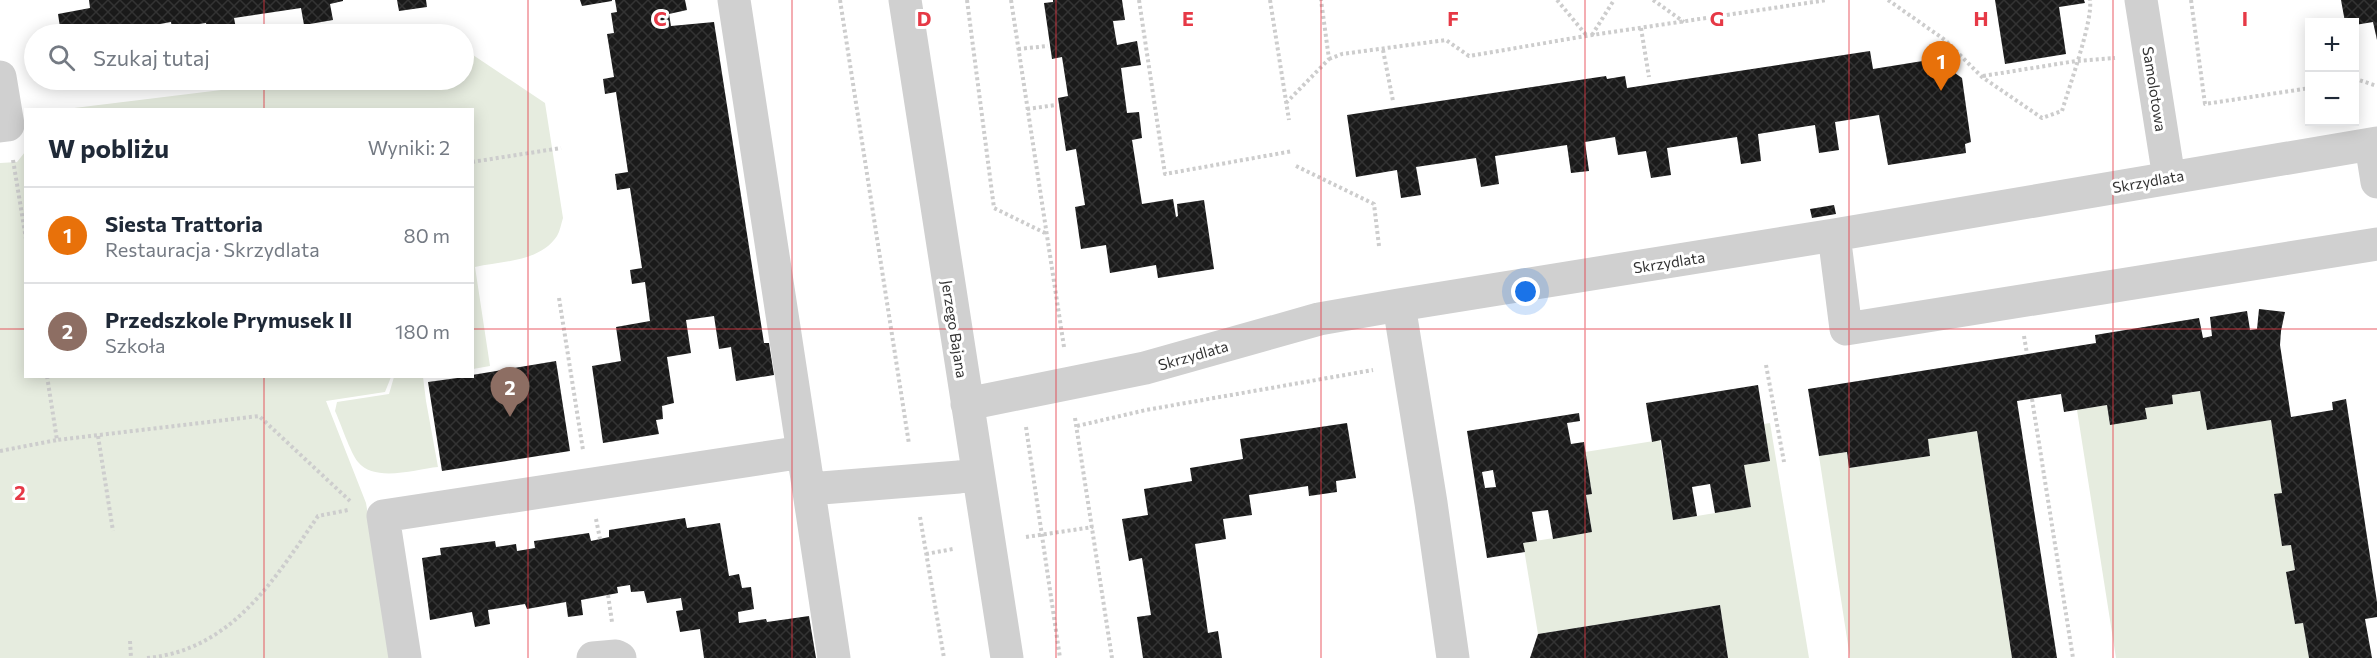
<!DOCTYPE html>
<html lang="pl">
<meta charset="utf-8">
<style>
body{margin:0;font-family:Commissioner,sans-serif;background:#f2f2f3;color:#1f2937}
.controls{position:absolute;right:18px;top:18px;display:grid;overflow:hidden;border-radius:0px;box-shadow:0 3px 15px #0003}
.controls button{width:54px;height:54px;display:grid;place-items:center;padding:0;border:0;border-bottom:2px solid #e0e1e3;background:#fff;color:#1f2937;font:30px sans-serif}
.you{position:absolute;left:1526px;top:292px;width:21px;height:21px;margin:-15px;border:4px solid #fff;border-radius:50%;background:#1a73e8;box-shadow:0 0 0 9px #1a73e833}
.badge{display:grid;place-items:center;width:39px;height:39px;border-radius:50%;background:#b45309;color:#fff;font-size:20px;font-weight:700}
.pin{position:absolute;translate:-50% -50px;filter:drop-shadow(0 2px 3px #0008)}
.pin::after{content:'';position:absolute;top:32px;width:21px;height:18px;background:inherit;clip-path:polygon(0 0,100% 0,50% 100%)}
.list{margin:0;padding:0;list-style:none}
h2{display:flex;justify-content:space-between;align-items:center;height:78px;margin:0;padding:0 24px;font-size:26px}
h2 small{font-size:20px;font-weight:400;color:#747a83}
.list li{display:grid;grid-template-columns:39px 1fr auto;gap:18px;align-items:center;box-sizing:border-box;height:96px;padding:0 24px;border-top:2px solid #e0e1e3}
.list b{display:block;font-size:22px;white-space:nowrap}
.list p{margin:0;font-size:20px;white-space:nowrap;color:#747a83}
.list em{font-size:20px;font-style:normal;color:#747a83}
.icon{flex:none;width:33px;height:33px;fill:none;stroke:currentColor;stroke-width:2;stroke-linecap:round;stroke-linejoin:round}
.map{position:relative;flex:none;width:2377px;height:658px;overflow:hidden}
.search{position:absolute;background:#fff;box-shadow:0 3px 15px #0003;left:24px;top:24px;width:450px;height:66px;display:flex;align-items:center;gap:15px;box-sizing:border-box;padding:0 21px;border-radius:33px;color:#747a83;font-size:22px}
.panel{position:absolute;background:#fff;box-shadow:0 3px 15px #0003;left:24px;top:108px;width:450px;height:270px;border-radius:0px}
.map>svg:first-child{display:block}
.green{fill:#e6ecdf}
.building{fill:url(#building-cross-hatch);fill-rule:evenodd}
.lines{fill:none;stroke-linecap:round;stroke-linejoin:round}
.path{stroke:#cdcdcd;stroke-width:4;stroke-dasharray:3 3;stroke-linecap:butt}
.minor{stroke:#d0d0d0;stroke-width:33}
.grid{fill:none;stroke:#e63946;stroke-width:1.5;stroke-opacity:0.55}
.labels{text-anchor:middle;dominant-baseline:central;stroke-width:6;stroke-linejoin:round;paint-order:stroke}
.street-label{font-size:15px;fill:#333;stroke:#fff}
.grid-label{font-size:20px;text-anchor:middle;font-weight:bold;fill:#e63946;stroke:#fff;stroke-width:6;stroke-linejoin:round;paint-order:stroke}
</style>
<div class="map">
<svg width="2377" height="658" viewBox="0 0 2377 658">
<defs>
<pattern id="building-cross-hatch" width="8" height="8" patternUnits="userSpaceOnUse" patternTransform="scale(1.5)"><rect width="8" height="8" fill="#1a1a1a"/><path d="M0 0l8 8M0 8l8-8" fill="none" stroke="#333"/></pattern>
</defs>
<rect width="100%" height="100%" fill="#fff"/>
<!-- green -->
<path class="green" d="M467,51L545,103L563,218C561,224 560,231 557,236C540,262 502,261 475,267L490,366L473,369L472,110L66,109L302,80H412L413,84L435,80H464V52Z
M25,152L26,376L391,377L385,392L326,401L366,503L392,658H0V163L17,162Z
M394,377H423L426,401L438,467C416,469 375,483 358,462C350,452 341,424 335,411L337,402L389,394Z
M2200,391L2207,430L2271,420L2282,493L2274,495L2282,546L2291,545L2295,570L2286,572L2295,624L2303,623L2309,658H2116L2077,410L2107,405L2110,425L2145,408L2173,404L2172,395Z
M1770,423L1809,658H1728L1720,605L1538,634L1523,543L1592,532L1586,495L1592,494L1585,452L1660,440L1673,520L1751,507L1744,465L1770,461L1764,424Z
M1977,431L2012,658H1850L1819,456L1847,452L1850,468L1930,456L1928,439Z"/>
<!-- building -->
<path class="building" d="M89,0H343V1L330,4L333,20L304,25L301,8L234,18L237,34H208L206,23L172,28L171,22L160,24V31L147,34H61L58,14L90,8Z
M397,0H426L427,7L399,11Z
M580,0H612V1L582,6Z
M615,0H685L687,10L669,14L671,26L714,22L764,343H769L774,375L736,381L731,347L719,349L714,316L686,320L691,353L667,357L674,403L662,406L663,419L656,420L659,434L603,443L592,366L621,361L616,327L650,321L645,282L632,284L630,270L642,268L630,188L617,190L615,174L628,172L616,92L605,94L603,79L614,77L607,34L614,33L611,13L617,12Z
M1053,0H1122L1125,20L1113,21L1117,45L1137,41L1141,65L1121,68L1127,113L1139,112L1142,138L1132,140L1142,204L1173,199L1176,217L1178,216L1177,204L1204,200L1214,269L1158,278L1156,265L1110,273L1106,245L1081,249L1075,207L1085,205L1076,149L1066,151L1058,98L1068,96L1062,57L1052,59L1044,3L1053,2Z
M1995,0H2084L2085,3L2059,7L2066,54L2005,64Z
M2341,0H2377V40L2373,22L2355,25V22H2345Z
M1870,51L1873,69L1935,59L1962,78L1971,142L1965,144L1966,153L1888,165L1879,115L1835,122L1839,150L1819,153L1815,125L1758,134L1761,161L1741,164L1737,137L1667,148L1671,175L1651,178L1646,151L1618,155L1615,137L1585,142L1589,171L1571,173L1567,145L1495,156L1499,184L1481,187L1476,158L1416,167L1421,195L1401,198L1397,170L1356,177L1347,115L1606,76L1607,79L1625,76L1627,88Z
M1834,205L1836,214L1812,218L1810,209Z
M2259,309L2285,312L2281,331L2280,345L2291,417L2333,410L2332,402L2346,399L2377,602V617L2365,619L2372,658H2309L2303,623L2295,624L2286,572L2295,570L2291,545L2282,546L2274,494L2282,493L2271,420L2207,430L2200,391L2172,395L2173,404L2145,408L2147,419L2110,425L2107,405L2064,412L2061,394L2017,401L2057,658H2012L1977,431L1928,439L1930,456L1849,468L1847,452L1819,456L1808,389L2096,343L2095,335L2199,318L2203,338L2212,336L2210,317L2247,311L2250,330L2257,329Z
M556,361L570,451L442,471L428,382L472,376V375Z
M1758,385L1770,461L1744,465L1751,507L1715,513L1710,484L1692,487L1697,516L1673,520L1661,440L1652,442L1646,403Z
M1579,413L1580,421L1567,423L1571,444L1584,442L1592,494L1586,495L1592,532L1553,539L1548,510L1532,512L1537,541L1523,543L1525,552L1487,558L1467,431ZM1493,470L1496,487L1485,488L1482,472Z
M1347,423L1356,478L1336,481L1337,492L1309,496L1308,486L1249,495L1252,515L1223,519L1226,539L1195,544L1208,633L1218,631L1222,658H1143L1137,617L1151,615L1142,558L1129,561L1122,519L1148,515L1144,489L1192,481L1190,468L1243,459L1240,439Z
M685,518L687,528L720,523L729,576L739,574L742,588L751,587L754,609L738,612L739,623L766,619L767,622L809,616L816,658H704L700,629L680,632L676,611L683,610L681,598L647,603L644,591L631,592L630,585L617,587L618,593L581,600L583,615L568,617L566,602L527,609L525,604L488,610L490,624L475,627L472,612L430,620L422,558L441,555L440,548L495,541L496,547L516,544L517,551L535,548L534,541L589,533L591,541L609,537V530Z
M1720,605L1728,658H1530L1538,634Z"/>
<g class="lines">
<!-- path -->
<path class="path" d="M840,0L909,444
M967,0L994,208L1045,233
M1011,0L1064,347
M1139,0L1165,174L1293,151
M1270,0L1289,120
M1557,0L1587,36
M1653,0L1684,22
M1888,0L1945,40L1982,77L2042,118L2062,111C2069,87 2093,21 2090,0
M2191,0L2205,104L2310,88
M1641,28L1649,77
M1592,35L1614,0
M1018,49L1048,46
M1383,50L1393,101
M1329,59L1342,54L1446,40L1469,56L1592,35L1827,0
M1983,76L2076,61L2115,58
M2354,80H2359L2377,86
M1286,103L1329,59L1321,0
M1027,109L1056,105
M13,160L26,239
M472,162L561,148
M1296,166L1374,204L1379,246
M559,298L583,450
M2024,336L2027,354
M1766,365L1784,462
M47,376L57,440L259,416L350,501
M2032,399L2073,658
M1075,418L1112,658
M1077,426L1146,410L1373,370
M1026,427L1060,658
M98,436L113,531
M0,451L57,440
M920,517L944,658
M596,519L600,539
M1026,537L1093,527
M926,554L953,549
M608,595L612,622
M130,641L131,658
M147,658C232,650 274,580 318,516L348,510"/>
<!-- minor -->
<path class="minor" d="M734,0L803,452
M905,0L1007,658
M2141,0L2169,178
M0,77L8,125L0,126
M2371,144L2377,182
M1834,235L1846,329L2377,244
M1399,305L1431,503L1453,658
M967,404L1145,368L1319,319L1399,305L1834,235L2377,143
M809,489L959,477L978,474
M405,658L383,516L803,452L834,658
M593,658L616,656L620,658"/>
</g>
<!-- grid -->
<path class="grid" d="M264,0V34M528,0V658M792,0V658M1056,0V658M1321,0V658M1585,0V658M1849,0V658M2113,0V658M264,80V110M0,329H26M472,329H2377M264,376V658"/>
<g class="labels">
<!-- street labels -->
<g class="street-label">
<text transform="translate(2155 89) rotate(81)">Samolotowa</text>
<text transform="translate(2148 181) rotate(-10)">Skrzydlata</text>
<text transform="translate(1669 262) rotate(-9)">Skrzydlata</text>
<text transform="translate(955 329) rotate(81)">Jerzego Bajana</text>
<text transform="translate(1193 355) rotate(-16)">Skrzydlata</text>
</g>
</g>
<g class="grid-label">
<text x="660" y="26">C</text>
<text x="924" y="26">D</text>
<text x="1188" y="26">E</text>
<text x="1453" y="26">F</text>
<text x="1717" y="26">G</text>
<text x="1981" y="26">H</text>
<text x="2245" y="26">I</text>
<text x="20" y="500">2</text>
</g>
</svg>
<div class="controls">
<button>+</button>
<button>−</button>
</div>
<div class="you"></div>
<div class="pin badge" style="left:1941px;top:91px;background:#e8710a">1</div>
<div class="pin badge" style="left:510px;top:417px;background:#8d6e63">2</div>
<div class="search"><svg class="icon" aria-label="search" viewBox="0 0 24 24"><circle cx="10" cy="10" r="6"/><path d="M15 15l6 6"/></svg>Szukaj tutaj</div>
<section class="panel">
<h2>W pobliżu<small>Wyniki: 2</small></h2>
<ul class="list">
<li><span class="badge" style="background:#e8710a">1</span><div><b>Siesta Trattoria</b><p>Restauracja · Skrzydlata</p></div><em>80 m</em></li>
<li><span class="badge" style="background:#8d6e63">2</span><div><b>Przedszkole Prymusek II</b><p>Szkoła</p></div><em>180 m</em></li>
</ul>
</section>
</div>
